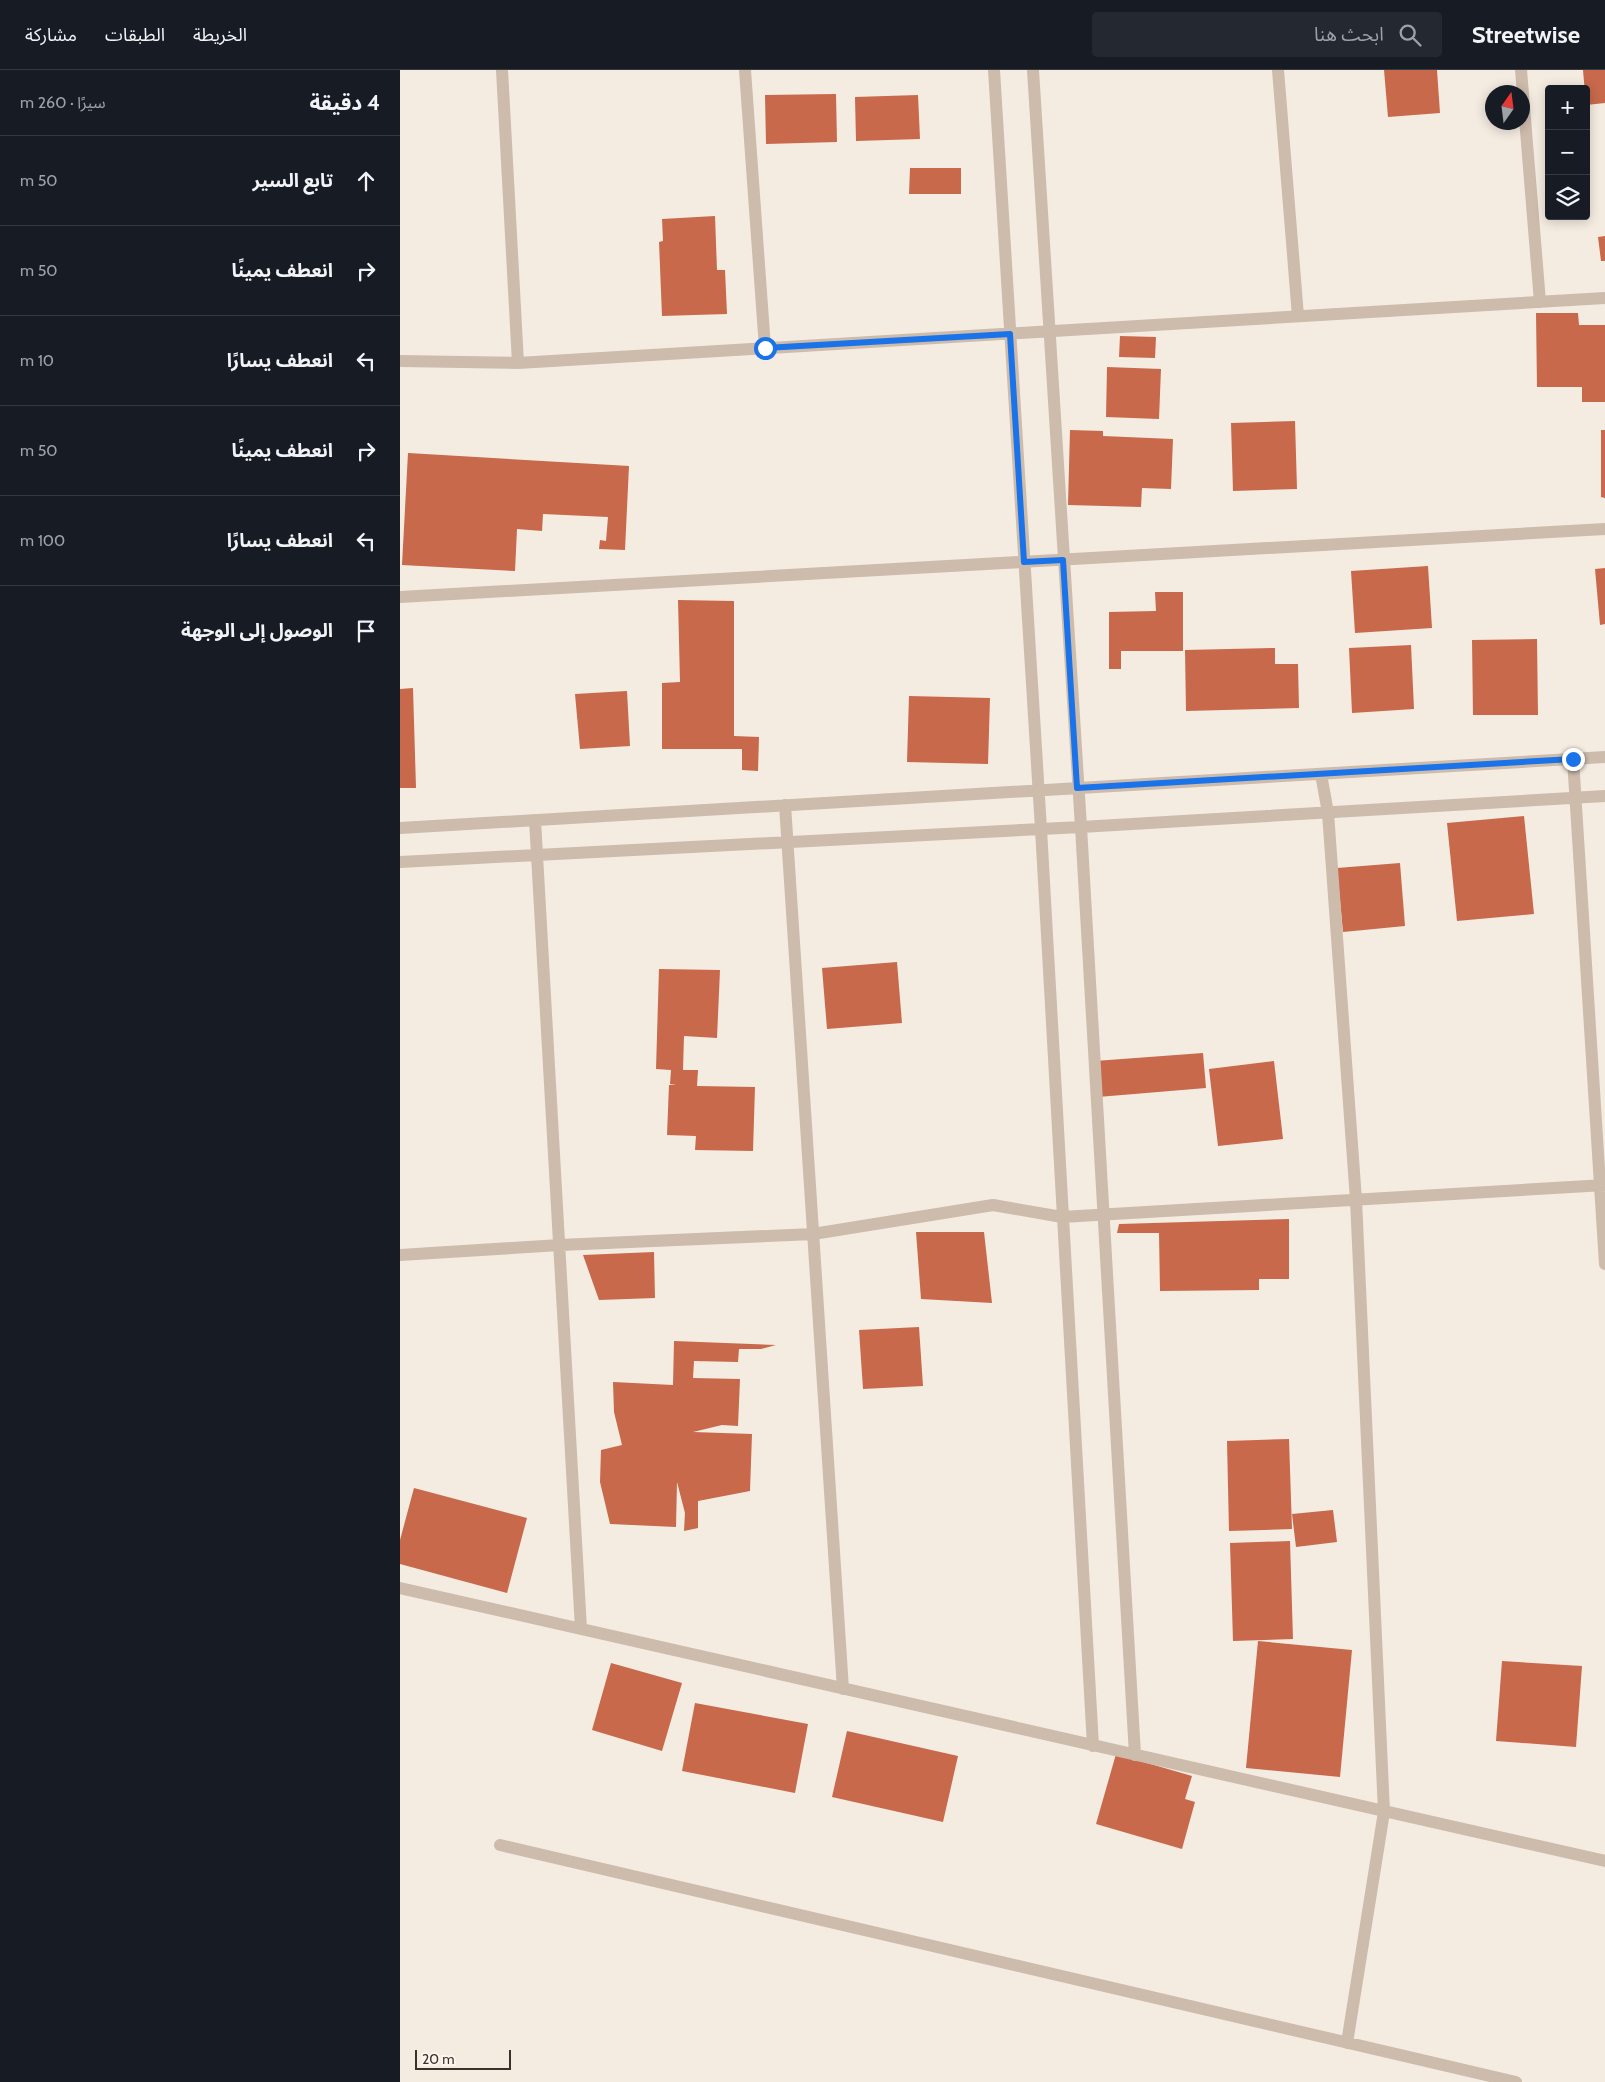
<!DOCTYPE html>
<html lang="ar">
<meta charset="utf-8">
<style>
body{margin:0;font-family:Cabin,"Noto Sans Arabic",sans-serif;background:#242831;color:#f1f3f6;direction:rtl}
.controls{position:absolute;right:15px;top:15px;display:grid;overflow:hidden;border-radius:5px;box-shadow:0 2px 12px #0003}
.controls button{width:45px;height:45px;display:grid;place-items:center;padding:0;border:0;border-bottom:1px solid #363941;background:#171b24;color:#f1f3f6;font:25px sans-serif}
.compass{position:absolute;left:1085px;top:15px;width:45px;height:45px;border-radius:50%;background:#171b24;box-shadow:0 2px 12px #0003;rotate:14deg}
.scale{position:absolute;left:15px;bottom:12px;width:96px;box-sizing:border-box;padding-left:5px;border:2px solid #3b302b;border-top:0;font-size:14px;line-height:18px;white-space:nowrap;color:#3b302b;-webkit-text-stroke:4px #fbf5ee;paint-order:stroke}
.stop{position:absolute;width:15px;height:15px;margin:-11px;border:4px solid #1a73e8;border-radius:50%;background:#fff}
.stop.end{background:#1a73e8;border-color:#fff;box-shadow:0 1px 5px #0008}
.list{margin:0;padding:0;list-style:none}
h2{display:flex;justify-content:space-between;align-items:center;height:65px;margin:0;padding:0 20px;font-size:21px}
h2 small{font-size:16px;font-weight:400;color:#9ea1a6}
.list li{display:grid;grid-template-columns:32px 1fr auto;gap:15px;align-items:center;box-sizing:border-box;height:90px;padding:0 20px;border-top:1px solid #363941}
.list b{display:block;font-size:19px;white-space:nowrap}
.list em{font-size:16px;font-style:normal;color:#9ea1a6}
.icon{flex:none;width:28px;height:28px;fill:none;stroke:currentColor;stroke-width:2;stroke-linecap:round;stroke-linejoin:round}
.map{position:relative;flex:none;width:1205px;height:2012px;overflow:hidden;direction:ltr}
header{display:flex;align-items:center;gap:30px;box-sizing:border-box;height:70px;padding:0 25px;background:#171b24;border-bottom:1px solid #363941}
header strong{font-size:24px}
nav{display:flex;gap:28px;margin-inline-start:auto;font-size:18px}
.search{width:350px;height:45px;background:#242831;display:flex;align-items:center;gap:12px;box-sizing:border-box;padding:0 18px;border-radius:5px;color:#9ea1a6;font-size:19px}
main{display:flex}
aside{flex:1;background:#171b24}
.map>svg:first-child{display:block}
.building{fill:#c8694b}
.lines{fill:none;stroke-linecap:round;stroke-linejoin:round}
.minor{stroke:#cdbbac;stroke-width:12}
.route{stroke:#1a73e8;stroke-width:6}
</style>
<header>
<strong>Streetwise</strong>
<div class="search"><svg class="icon" aria-label="search" viewBox="0 0 24 24"><circle cx="10" cy="10" r="6"/><path d="M15 15l6 6"/></svg>ابحث هنا</div>
<nav><a>الخريطة</a><a>الطبقات</a><a>مشاركة</a></nav>
</header>
<main>
<div class="map">
<svg width="1205" height="2012" viewBox="0 0 1205 2012">
<rect width="100%" height="100%" fill="#f4ebe1"/>
<!-- building -->
<path class="building" d="M984,0H1037L1040,43L988,47Z
M1183,0H1205V33L1186,35Z
M436,24L437,72L366,74L365,25Z
M518,25L520,69L456,71L455,27Z
M510,98H561V124H509Z
M315,146L317,200H325L327,244L262,246L259,172L263,171L262,149Z
M1205,166V191H1201L1198,167Z
M1136,243H1178L1179,255H1205V332H1182V317H1137Z
M720,266L756,267L755,288L719,287Z
M707,297L761,299L759,349L706,347Z
M895,351L897,419L833,421L831,353Z
M670,360L703,361V366L773,369L771,419L742,418L741,437L668,435Z
M1201,360H1205V428L1201,427Z
M8,383L229,396L225,480L199,479L200,470L206,471L208,447L143,444L142,461L117,459L115,501L2,495Z
M1028,496L1032,558L955,563L951,501Z
M1205,498V554L1200,555L1195,499Z
M755,522H783V581H721V599H709V542L756,541Z
M278,530L334,531V666L359,667L358,701L342,700V679H262V613L280,612Z
M1137,569L1138,645H1073L1072,570Z
M1011,575L1014,639L952,643L949,578Z
M875,578V594H898L899,638L786,641L785,580Z
M13,618L16,718H0V619Z
M227,621L230,676L180,679L175,624Z
M509,626L590,628L588,694L507,692Z
M1124,746L1134,844L1057,851L1047,753Z
M1000,793L1005,856L943,862L937,798Z
M497,892L502,953L427,959L422,898Z
M259,899L320,900L317,968L284,966L283,1000H298L297,1016L355,1017L353,1081L295,1080L296,1066L267,1065L269,1015H276L270,1014L271,1000L256,999Z
M803,983L806,1018L698,1027L695,991Z
M874,991L883,1069L818,1076L809,999Z
M889,1149V1209H859V1220L760,1221L759,1163H717L719,1154Z
M516,1162H584L592,1233L521,1229Z
M254,1182L255,1228L199,1230L183,1185Z
M519,1257L523,1316L463,1319L459,1260Z
M274,1271L376,1275L361,1279H339L338,1292L294,1291L293,1308L340,1309L338,1356L322,1355L293,1362L352,1364L350,1421L298,1431V1458L284,1461L285,1443L277,1412L276,1457L210,1454L200,1412L201,1380L222,1375L214,1342L213,1312L273,1315Z
M889,1369L892,1459L829,1461L827,1371Z
M14,1418L127,1448L107,1523L0,1494V1470Z
M933,1440L937,1472L896,1477L892,1444Z
M890,1471L893,1569L833,1571L830,1473Z
M858,1571L952,1580L940,1707L846,1698Z
M1102,1591L1182,1596L1176,1677L1096,1671Z
M211,1593L282,1613L262,1681L192,1660Z
M295,1633L408,1654L395,1723L282,1701Z
M447,1661L558,1686L543,1752L432,1727Z
M716,1684L792,1706L785,1729L795,1732L782,1779L696,1754Z"/>
<g class="lines">
<!-- minor -->
<path class="minor" d="M102,0L118,293
M345,0L365,278
M594,0L641,759L693,1676
M633,0L681,757L735,1685
M878,0L898,246
M1121,0L1140,232
M0,291L118,293L1205,228
M0,527L1205,459
M1173,689L1205,1194
M921,704L928,743L956,1130L984,1742L947,1973
M385,735L443,1619
M135,750L181,1559
M0,758L1205,687
M0,792L681,757L1205,726
M0,1185L160,1175L413,1164L593,1135L662,1147L1205,1115
M0,1518L1205,1791
M100,1775L1116,2012"/>
</g>
<g class="lines">
<!-- route -->
<path class="route" d="M365,278L610,264L624,492L663,490L677,718L1173,689"/>
</g>
</svg>
<div class="controls">
<button>+</button>
<button>−</button>
<button><svg class="icon" aria-label="layers" viewBox="0 0 24 24"><path d="M12 4l9 5-9 5-9-5zM3 14l9 5 9-5"/></svg></button>
</div>
<svg class="compass" viewBox="-18 -18 36 36"><path d="M0-13l5 13h-10z" fill="#e53935"/><path d="M0 13l5-13h-10z" fill="#9ea1a6"/></svg>
<div class="scale">20 m</div>
<div class="stop" style="left:365px;top:278px"></div>
<div class="stop end" style="left:1173px;top:689px"></div>
</div>
<aside>
<h2>4 دقيقة<small>سيرًا · 260 m</small></h2>
<ul class="list">
<li><svg class="icon" aria-label="ahead" viewBox="0 0 24 24"><path d="M12 20V5M6 11l6-6 6 6"/></svg><div><b>تابع السير</b></div><em>50 m</em></li>
<li><svg class="icon" aria-label="right" viewBox="0 0 24 24"><path d="M7 20v-9h11M14 6l5 5-5 5"/></svg><div><b>انعطف يمينًا</b></div><em>50 m</em></li>
<li><svg class="icon" aria-label="left" viewBox="0 0 24 24"><path d="M17 20v-9H6M10 6l-5 5 5 5"/></svg><div><b>انعطف يسارًا</b></div><em>10 m</em></li>
<li><svg class="icon" aria-label="right" viewBox="0 0 24 24"><path d="M7 20v-9h11M14 6l5 5-5 5"/></svg><div><b>انعطف يمينًا</b></div><em>50 m</em></li>
<li><svg class="icon" aria-label="left" viewBox="0 0 24 24"><path d="M17 20v-9H6M10 6l-5 5 5 5"/></svg><div><b>انعطف يسارًا</b></div><em>100 m</em></li>
<li><svg class="icon" aria-label="arrive" viewBox="0 0 24 24"><path d="M6 21V4h12l-3 4 3 4H6"/></svg><div><b>الوصول إلى الوجهة</b></div></li>
</ul>
</aside>
</main>
